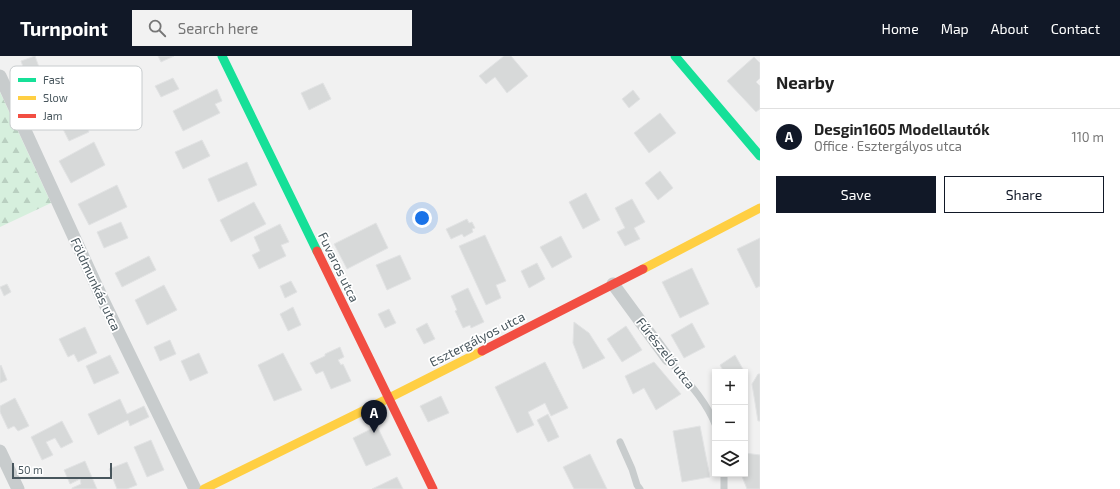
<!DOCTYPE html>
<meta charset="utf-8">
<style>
body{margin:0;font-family:"Exo 2",sans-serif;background:#f2f2f2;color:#222}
.controls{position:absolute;right:12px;bottom:12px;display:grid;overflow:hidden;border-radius:0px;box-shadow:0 2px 6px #0003}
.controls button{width:36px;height:36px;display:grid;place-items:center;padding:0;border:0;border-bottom:1px solid #e0e0e0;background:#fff;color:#222;font:20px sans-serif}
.scale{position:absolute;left:12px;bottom:10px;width:100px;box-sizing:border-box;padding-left:4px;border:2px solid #48565d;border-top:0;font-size:11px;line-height:14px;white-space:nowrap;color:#48565d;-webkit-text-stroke:3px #fff;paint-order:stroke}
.you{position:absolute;left:422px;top:162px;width:14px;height:14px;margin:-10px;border:3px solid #fff;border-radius:50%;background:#1a73e8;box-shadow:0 0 0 6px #1a73e833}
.badge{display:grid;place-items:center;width:26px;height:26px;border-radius:50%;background:#111827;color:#fff;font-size:13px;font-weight:700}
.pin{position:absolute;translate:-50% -33px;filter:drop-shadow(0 1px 2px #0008)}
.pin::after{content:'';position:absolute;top:21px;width:14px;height:12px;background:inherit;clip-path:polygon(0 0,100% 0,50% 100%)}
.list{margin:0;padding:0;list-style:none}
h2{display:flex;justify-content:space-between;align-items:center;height:52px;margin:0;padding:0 16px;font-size:17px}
h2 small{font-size:13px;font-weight:400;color:#767676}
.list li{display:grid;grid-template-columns:26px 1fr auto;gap:12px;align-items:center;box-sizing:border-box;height:56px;padding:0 16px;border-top:1px solid #e0e0e0}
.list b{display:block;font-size:15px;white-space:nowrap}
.list p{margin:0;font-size:13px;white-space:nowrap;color:#767676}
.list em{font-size:13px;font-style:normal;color:#767676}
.actions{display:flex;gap:8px;padding:12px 16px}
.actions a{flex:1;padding:9px 0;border:1px solid #111827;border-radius:0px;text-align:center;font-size:14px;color:#111827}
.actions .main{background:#111827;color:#fff}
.icon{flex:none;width:22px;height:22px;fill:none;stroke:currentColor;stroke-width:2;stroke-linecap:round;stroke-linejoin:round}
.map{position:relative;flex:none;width:760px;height:433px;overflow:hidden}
header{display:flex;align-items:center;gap:24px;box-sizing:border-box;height:56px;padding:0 20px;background:#111827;color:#fff}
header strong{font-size:19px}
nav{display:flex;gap:22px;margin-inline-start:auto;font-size:14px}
.search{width:280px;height:36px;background:#f2f2f2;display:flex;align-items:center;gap:10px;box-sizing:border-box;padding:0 14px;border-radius:0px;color:#767676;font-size:15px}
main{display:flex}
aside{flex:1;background:#fff}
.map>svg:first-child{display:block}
.forest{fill:url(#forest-firs)}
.building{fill:#d7d9d9;stroke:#e2e3e4}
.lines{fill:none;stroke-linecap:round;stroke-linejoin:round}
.lane{stroke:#c8cccd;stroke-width:7}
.street{stroke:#c8cccd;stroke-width:13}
.fast{stroke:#16e098;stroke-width:9}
.slow{stroke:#ffcf43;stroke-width:9}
.jam{stroke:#f24e42;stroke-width:9}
.labels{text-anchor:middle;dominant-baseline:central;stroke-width:3.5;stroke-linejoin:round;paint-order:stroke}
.street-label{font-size:13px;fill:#48565d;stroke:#fff}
.key{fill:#fff;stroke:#c8ccce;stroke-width:1}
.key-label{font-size:11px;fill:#48565d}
</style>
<header>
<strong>Turnpoint</strong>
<div class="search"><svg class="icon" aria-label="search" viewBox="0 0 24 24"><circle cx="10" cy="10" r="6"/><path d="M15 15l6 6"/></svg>Search here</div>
<nav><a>Home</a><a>Map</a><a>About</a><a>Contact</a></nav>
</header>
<main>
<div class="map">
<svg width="760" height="433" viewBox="0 0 760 433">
<defs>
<pattern id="forest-firs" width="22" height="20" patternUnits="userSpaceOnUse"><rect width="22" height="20" fill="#d6efdd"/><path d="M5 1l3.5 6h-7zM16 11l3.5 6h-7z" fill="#b9cfc0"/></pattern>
</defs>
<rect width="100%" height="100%" fill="#f1f1f1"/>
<!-- forest -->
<path class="forest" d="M0,36L51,147L0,171Z"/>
<!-- building -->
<path class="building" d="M35,0L40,14L26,19L21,5Z
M158,0H174L161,6Z
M504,0H511L528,20L507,37L495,21L486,28L479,20Z
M754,1L760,7V22L756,26L760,30V53L756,56L727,25Z
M173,22L179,33L161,41L155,30Z
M323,27L331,43L309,54L301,37Z
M217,33L222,45L215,48L220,57L183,75L173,55Z
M633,34L640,43L629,52L622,43Z
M81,57L89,76L69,85L60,67Z
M660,57L676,77L649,97L634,77Z
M202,84L210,100L183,113L175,96Z
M94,86L105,109L71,127L59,105Z
M247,106L257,129L218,146L208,123Z
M660,115L673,132L658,144L645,127Z
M117,129L127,151L89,169L78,148Z
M586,137L600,164L583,173L569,146Z
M632,143L645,166L634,172L640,183L625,190L617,176L625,172L615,152Z
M254,146L266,168L231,186L220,164Z
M467,163L469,167L472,166L475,172L472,173L473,176L464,181L462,178L451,183L446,173Z
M121,166L128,182L104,192L97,176Z
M376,167L388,192L347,213L334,188Z
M280,168L289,186L281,189L286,200L259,213L252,199L260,195L254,181Z
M485,179L506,225L496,229L501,242L486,249L459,190Z
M561,180L572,201L552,212L540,191Z
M760,182V230L756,232L737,193Z
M400,199L411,223L387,234L376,209Z
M149,200L156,214L122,231L115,217Z
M537,207L545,223L529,232L521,215Z
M692,212L709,248L680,262L662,226Z
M291,225L297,236L285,242L280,230Z
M7,228L11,236L4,240L0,231Z
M164,229L177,254L147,269L135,244Z
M468,232L484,266L471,272L470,269L463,272L455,255L457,254L451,240Z
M293,251L301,269L288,275L280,258Z
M389,253L396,267L385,272L378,258Z
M574,266L589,277L605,302L583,313L573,287Z
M427,267L435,283L424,288L416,273Z
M692,267L705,291L684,302L671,279Z
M626,270L642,294L622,306L607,283Z
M85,271L97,297L78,306L74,298L68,301L59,283Z
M170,284L176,298L160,305L154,291Z
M340,291L344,301L338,304L341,309L343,308L351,325L331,333L323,315L316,318L310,307L325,300V298Z
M199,297L208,317L190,325L181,305Z
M283,297L302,334L274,345L258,309Z
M110,299L119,317L94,328L86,310Z
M735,299L744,315L742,316H724L720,309Z
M545,306L568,352L551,360L545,347L528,356L534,369L517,377L495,331Z
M654,306L681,338L656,354L644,332L633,338L625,320Z
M1,309L7,324L0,327V310Z
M758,318H760V365H758L752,328Z
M441,340L449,357L428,366L420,350Z
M15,342L29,370L18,375L14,370L8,373L0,356V350Z
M120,343L127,358L144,350L149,361L130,370L128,364L98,379L88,358Z
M548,358L559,381L548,386L537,364Z
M62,365L73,386L61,392L55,382L46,386L53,399L42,404L31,381Z
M377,370L391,399L366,410L353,382Z
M700,370L710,421L682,426L673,375Z
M151,384L164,414L147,421L134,391Z
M745,397L760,399V433H747L741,418H745Z
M590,398L607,433H574L563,411Z
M85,405L97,433H72V432L81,428L80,423L70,428L64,414Z
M127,406L137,429L127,433H117L109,413Z
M397,421L403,433H372Z"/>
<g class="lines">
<!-- lane -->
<path class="lane" d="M668,303C685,323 705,343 715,368
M620,386L632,413L637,429L640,433
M724,418V433"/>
<!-- street -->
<path class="street" d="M0,20L102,242L195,433
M613,228L668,303
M0,395L18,433"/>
<!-- fast -->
<path class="fast" d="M222,0L317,195
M675,0L760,100"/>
<!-- slow -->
<path class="slow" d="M643,213L760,152
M204,433L389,342L482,295"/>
<!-- jam -->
<path class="jam" d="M317,195L433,433
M482,295L643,213"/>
</g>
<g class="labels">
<!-- street labels -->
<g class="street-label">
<text transform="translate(339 211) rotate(64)">Fuvaros utca</text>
<text transform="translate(96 228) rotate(65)">Földmunkás utca</text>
<text transform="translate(477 283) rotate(-27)">Esztergályos utca</text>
<text transform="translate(666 297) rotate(52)">Fűrészelő utca</text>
</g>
</g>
<!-- legend -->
<rect x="10" y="10" width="132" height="64" rx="6" class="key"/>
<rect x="18" y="22" width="18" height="4" fill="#16e098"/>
<rect x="18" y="40" width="18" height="4" fill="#ffcf43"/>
<rect x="18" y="58" width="18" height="4" fill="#f24e42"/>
<g class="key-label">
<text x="43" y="28">Fast</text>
<text x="43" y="46">Slow</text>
<text x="43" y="64">Jam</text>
</g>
</svg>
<div class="controls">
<button>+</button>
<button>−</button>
<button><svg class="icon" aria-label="layers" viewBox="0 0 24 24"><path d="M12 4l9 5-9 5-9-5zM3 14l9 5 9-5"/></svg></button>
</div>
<div class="scale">50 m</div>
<div class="you"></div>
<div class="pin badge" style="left:374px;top:377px">A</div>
</div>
<aside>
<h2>Nearby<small></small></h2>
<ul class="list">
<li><span class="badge">A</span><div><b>Desgin1605 Modellautók</b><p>Office · Esztergályos utca</p></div><em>110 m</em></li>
</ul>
<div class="actions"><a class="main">Save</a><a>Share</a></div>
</aside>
</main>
